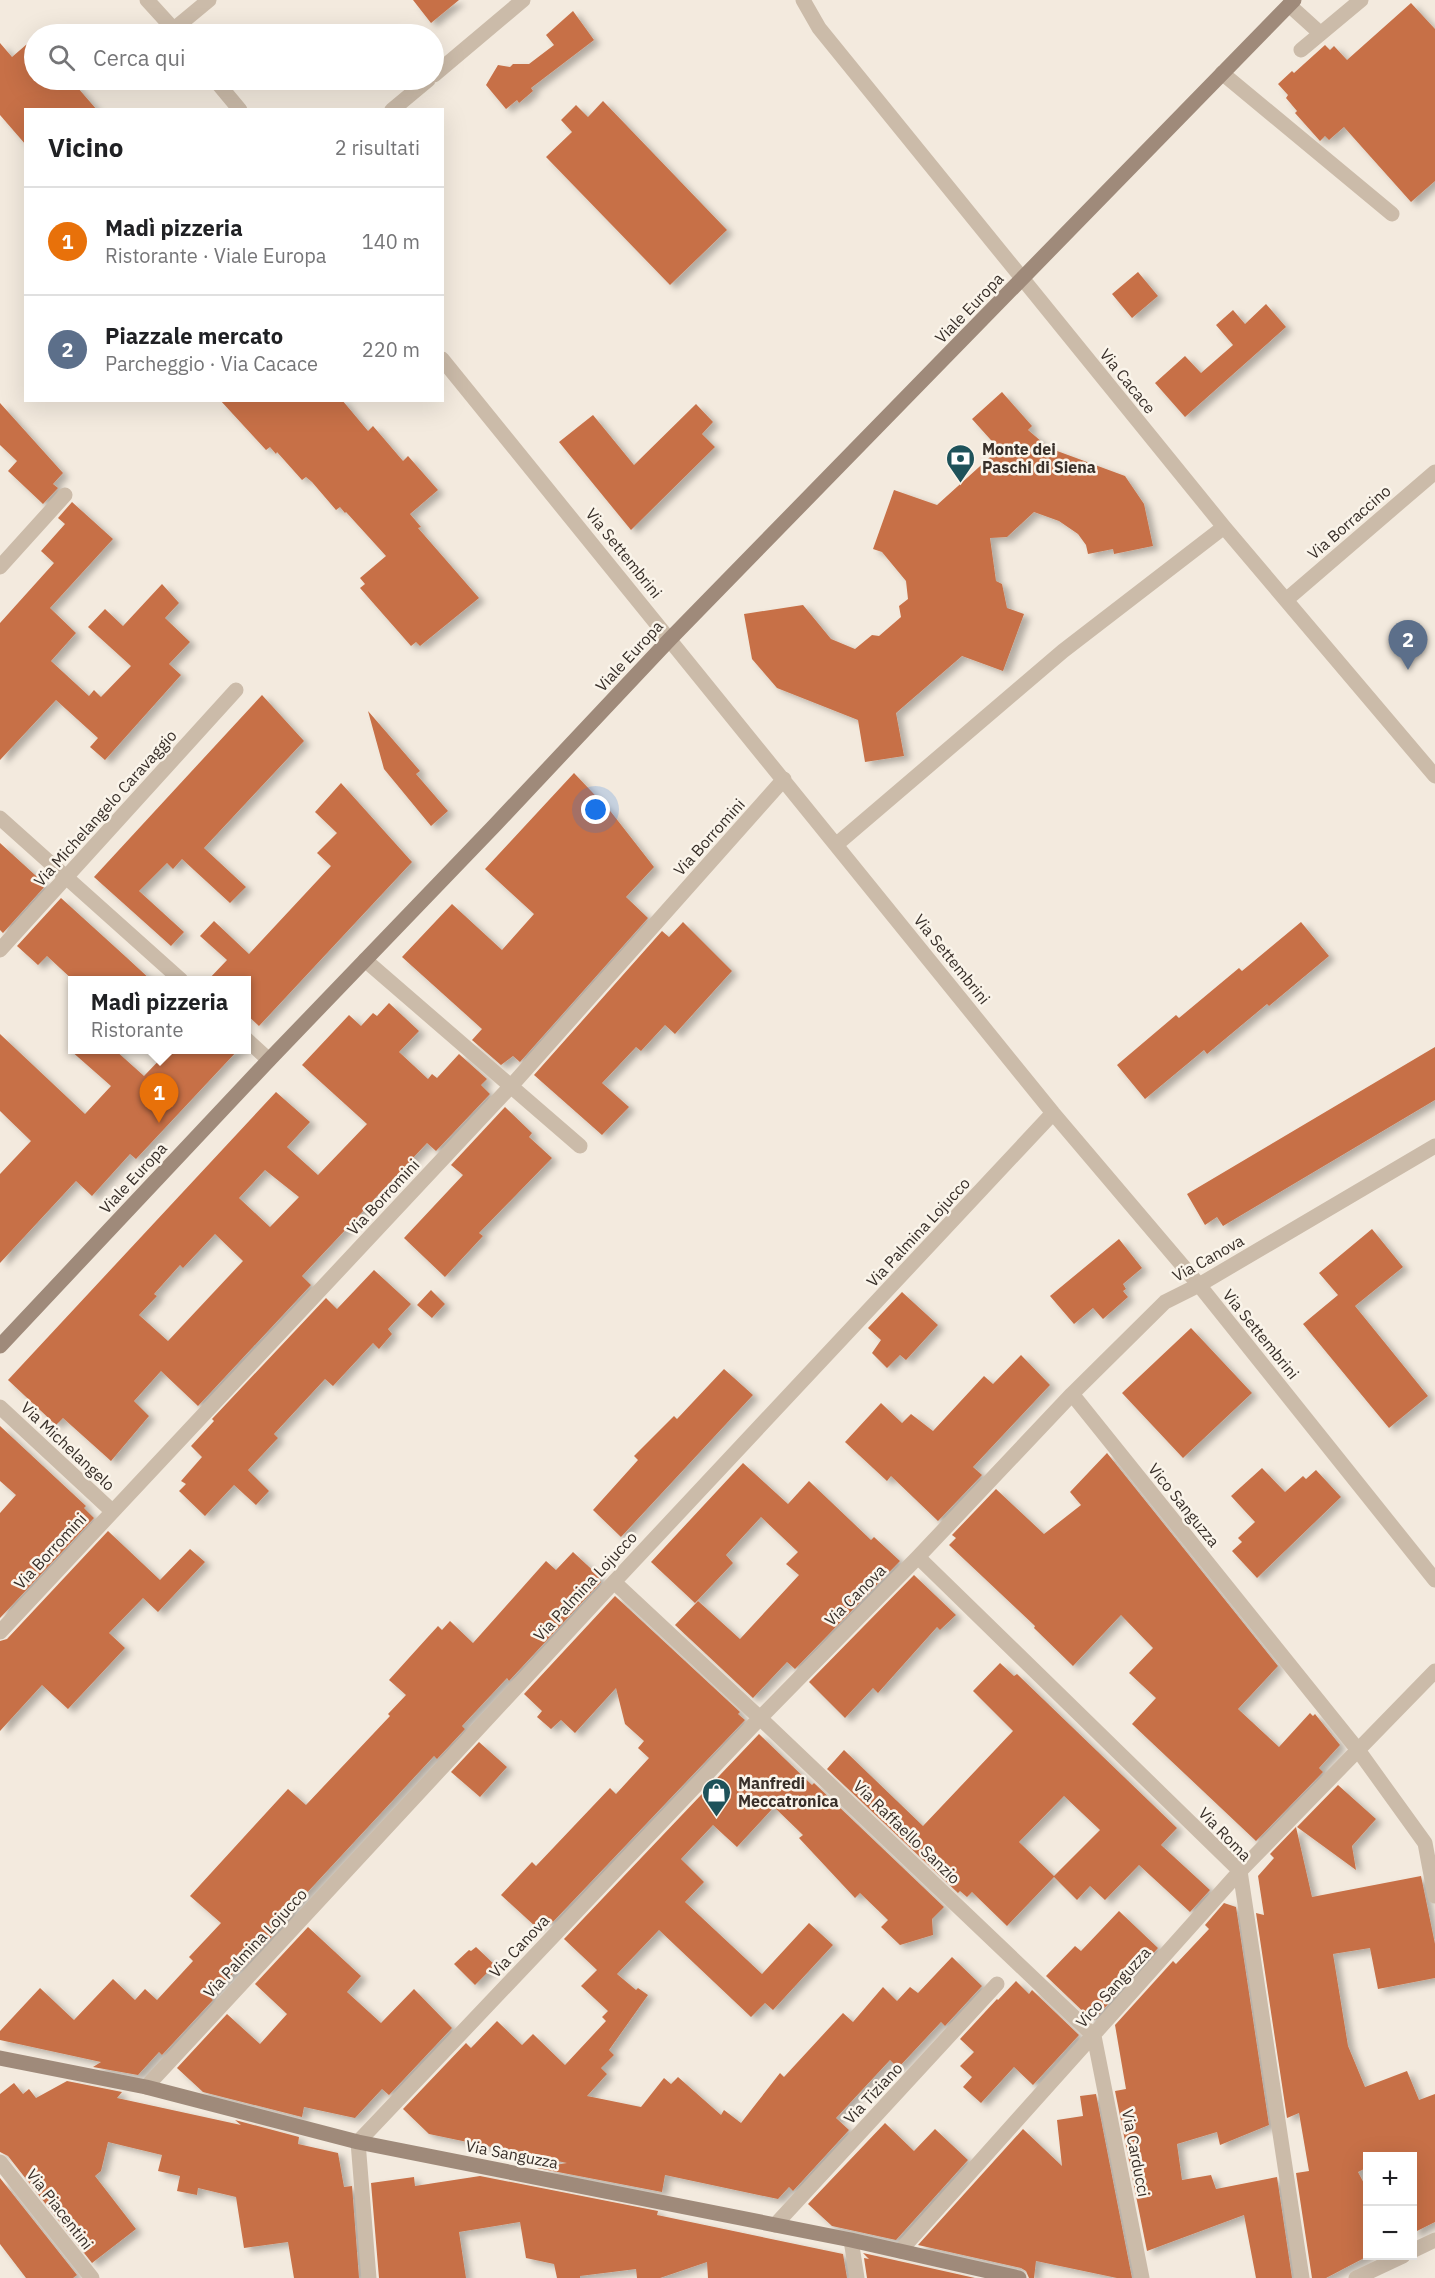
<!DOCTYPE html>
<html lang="it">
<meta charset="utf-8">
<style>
body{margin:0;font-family:"IBM Plex Sans",sans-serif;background:#f6f6f6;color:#202124}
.controls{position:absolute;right:18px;bottom:18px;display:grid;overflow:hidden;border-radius:0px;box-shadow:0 6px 24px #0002}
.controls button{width:54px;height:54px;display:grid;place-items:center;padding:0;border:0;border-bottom:2px solid #e0e0e0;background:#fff;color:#202124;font:30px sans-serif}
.you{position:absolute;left:596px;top:810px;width:21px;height:21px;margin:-15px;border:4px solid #fff;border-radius:50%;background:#1a73e8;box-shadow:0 0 0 9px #1a73e833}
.badge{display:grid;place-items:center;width:39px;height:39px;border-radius:50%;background:#b45309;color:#fff;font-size:20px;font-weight:700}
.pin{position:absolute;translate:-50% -50px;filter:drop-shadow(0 2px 3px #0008)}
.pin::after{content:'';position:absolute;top:32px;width:21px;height:18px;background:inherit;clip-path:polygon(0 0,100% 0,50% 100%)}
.popup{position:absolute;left:68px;top:976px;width:183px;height:78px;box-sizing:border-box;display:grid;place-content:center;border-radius:0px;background:#fff;filter:drop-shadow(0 2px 4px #0005);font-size:20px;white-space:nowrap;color:#757577}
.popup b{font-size:22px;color:#202124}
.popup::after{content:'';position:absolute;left:50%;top:100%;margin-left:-12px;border:12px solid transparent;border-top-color:#fff}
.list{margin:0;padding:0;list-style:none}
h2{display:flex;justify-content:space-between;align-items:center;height:78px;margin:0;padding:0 24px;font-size:26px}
h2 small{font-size:20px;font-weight:400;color:#757577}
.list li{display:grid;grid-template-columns:39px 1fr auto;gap:18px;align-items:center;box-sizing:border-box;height:108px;padding:0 24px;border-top:2px solid #e0e0e0}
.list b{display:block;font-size:22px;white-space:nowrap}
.list p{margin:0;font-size:20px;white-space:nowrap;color:#757577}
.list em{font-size:20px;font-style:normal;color:#757577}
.icon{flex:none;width:33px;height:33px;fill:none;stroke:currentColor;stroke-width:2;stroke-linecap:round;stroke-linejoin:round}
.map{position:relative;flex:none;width:1435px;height:2278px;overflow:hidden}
.search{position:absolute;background:#fff;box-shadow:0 6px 24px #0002;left:24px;top:24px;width:420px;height:66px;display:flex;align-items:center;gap:15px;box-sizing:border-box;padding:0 21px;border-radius:33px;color:#757577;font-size:22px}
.panel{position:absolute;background:#fff;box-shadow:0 6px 24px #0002;left:24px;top:108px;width:420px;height:294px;border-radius:0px}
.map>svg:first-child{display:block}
.building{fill:#c77047;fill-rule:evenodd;filter:url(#shadow)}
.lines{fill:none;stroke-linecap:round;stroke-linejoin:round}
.street{stroke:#cbbba9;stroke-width:15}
.secondary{stroke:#9f8a7a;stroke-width:15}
.labels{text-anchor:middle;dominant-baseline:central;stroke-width:5;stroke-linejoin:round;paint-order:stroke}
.street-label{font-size:16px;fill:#382f29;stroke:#faf4ea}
.poi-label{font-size:16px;font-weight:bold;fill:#382f29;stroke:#faf4ea;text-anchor:start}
</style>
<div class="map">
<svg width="1435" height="2278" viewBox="0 0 1435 2278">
<defs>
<filter id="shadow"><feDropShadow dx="6" dy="4" stdDeviation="3" flood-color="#0004"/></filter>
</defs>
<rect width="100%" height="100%" fill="#f3eade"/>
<!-- building -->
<path class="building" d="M413,0H459L431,23Z
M1411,3L1435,29V181L1411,202L1344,127L1329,140L1325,136L1320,141L1295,113L1297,111L1286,98L1288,95L1278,84L1292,71L1294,73L1325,45L1330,50L1334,46L1347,60Z
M573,11L594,40L531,88L533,91L519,103L517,100L506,109L486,85L498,65L510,67L513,64H529L554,45L546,35Z
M34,38V80H71L97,110H26V145L0,115V43L12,57Z
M603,101L727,230L670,285L546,157L572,132L561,120L576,105L588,117Z
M1138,272L1158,296L1132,318L1112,294Z
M1266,304L1286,327L1185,417L1155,383L1185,356L1201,373L1233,345L1216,325L1233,310L1245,324Z
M1002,392L1032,426L1028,430L1049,448L1125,476L1144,504L1153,546L1114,554L1113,549L1088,554L1086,545L1078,534L1059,521L1034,512L1007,537L990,538L996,581L1002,584L1007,608L1024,614L1003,671L962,656L896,713L904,756L865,762L858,720L777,688L752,659L744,614L803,605L831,639L855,649L872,635L879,636L901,617L899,606L908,599L906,581L882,552L873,549L894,490L937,505L999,449L972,419Z
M220,400H342L368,431L373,426L403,461L408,456L438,490L410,514L421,527L418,528L479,598L420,646L416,642L411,646L360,588L365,584L360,578L386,556L346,512L345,513L340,507L336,510L312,482L306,477L302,480L277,452L276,454L270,447L266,450Z
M0,403L63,473L53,484L58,488L43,504L8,471L17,461L0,445Z
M696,404L713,422L702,434L715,447L631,530L559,442L593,415L634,465Z
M72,502L113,539L50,608L76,633L51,661L89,696L94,690L101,697L131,666L88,627L105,609L123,626L162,584L179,603L165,618L190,642L169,664L181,675L105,760L90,747L98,738L56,700L0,760V623L54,563L41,551L65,524L58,518Z
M262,695L304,741L204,848L246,887L230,903L182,859L173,869L167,863L139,891L184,932L171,946L94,877Z
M368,711L420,771L416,774L448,811L431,826L384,769Z
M574,773L611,812L654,867L626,897L648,918L520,1062L513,1056L501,1065L472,1040L482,1029L402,957L452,904L502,950L534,914L485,869Z
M341,783L412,862L259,1026L246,1014V981H207L227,960L200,936L214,921L249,954L331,866L317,853L337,833L315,812Z
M0,843L46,885L3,933L0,930Z
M61,898L126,957L152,981H74L47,956L38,965L17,946Z
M683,922L732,971L675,1034L665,1025L641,1051L636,1047L602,1083L629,1107L602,1135L534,1075L662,931L669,937Z
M1301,922L1329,956L1269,1006L1267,1004L1207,1054L1204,1050L1145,1099L1117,1065L1176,1015L1179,1018L1239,968L1242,971Z
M389,1003L419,1031L399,1052L428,1079L432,1074L437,1078L459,1054L487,1079L481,1085L490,1094L436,1151L427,1143L302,1276L311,1285L198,1406L161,1371L134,1401L149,1416L111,1461L63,1418L56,1425L8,1380L276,1092L310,1122L287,1147L318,1175L367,1124L302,1065L349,1015L361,1026L373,1013L377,1016ZM265,1170L299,1197L270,1227L239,1198ZM215,1234L243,1261L168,1341L139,1315L157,1296L154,1294L180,1265L183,1268Z
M0,1034L85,1114L111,1086L70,1050H115L144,1076L169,1050H238L136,1159L130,1154L92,1196L76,1181L0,1263V1174L31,1141L0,1111Z
M1435,1047V1100L1223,1226L1217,1217L1205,1225L1187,1194Z
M505,1107L532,1133L529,1137L552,1158L479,1233L483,1236L445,1277L404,1238L463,1175L451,1165Z
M1372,1229L1403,1267L1355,1306L1428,1396L1389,1428L1303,1324L1338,1295L1319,1273Z
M1119,1239L1142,1268L1123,1284L1126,1289L1123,1291L1128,1297L1103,1319L1093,1308L1074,1324L1050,1296Z
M374,1270L411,1304L388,1329L392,1334L379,1349L373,1343L333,1386L325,1379L274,1434L278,1438L248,1470L269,1491L256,1505L234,1485L205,1516L179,1491L186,1484L181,1481L202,1457L191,1446L214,1421L212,1419L326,1298L337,1309Z
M431,1290L445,1304L432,1318L417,1305Z
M902,1292L938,1325L906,1360L900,1355L887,1368L872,1353L881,1340L868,1328Z
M1191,1328L1252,1393L1183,1458L1122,1393Z
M1021,1355L1050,1385L973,1467L982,1475L938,1521L891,1476L887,1481L845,1442L881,1403L902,1423L911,1414L933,1431L984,1376L993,1384Z
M724,1369L753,1395L621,1537L593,1510L638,1460L634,1456L674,1416L677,1419Z
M0,1426L86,1506L84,1508L94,1518L0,1618V1513L16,1495L0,1481Z
M1107,1453L1278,1666L1238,1709L1279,1747L1310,1713L1313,1716L1315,1714L1340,1745L1319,1768L1323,1772L1256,1841L1132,1724L1156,1698L1129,1673L1153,1648L1121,1615L1073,1666L1034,1628L1035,1626L949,1545L956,1538L952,1535L996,1489L1044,1534L1081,1505L1070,1492Z
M743,1463L788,1504L809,1481L871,1540L874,1537L900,1561L795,1669L787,1662L753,1698L675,1625L698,1601L740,1639L799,1575L786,1564L798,1552L761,1517L726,1555L733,1563L695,1603L651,1562Z
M1262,1468L1285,1492L1303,1476L1306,1479L1316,1470L1341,1497L1257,1578L1232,1551L1242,1542L1238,1538L1255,1522L1231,1496Z
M108,1531L160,1580L190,1549L205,1562L158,1612L143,1598L109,1633L125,1648L68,1709L42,1685L0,1731V1641L7,1639Z
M573,1552L600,1577L598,1579L601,1582L509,1681L507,1678L462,1726L465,1729L437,1759L434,1756L290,1911L293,1914L240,1971L238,1968L210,1997L213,2000L162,2055L159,2052L138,2075L93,2067L101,2062L0,2040V2031L40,1988L74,2020L113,1979L135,2000L145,1989L157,2000L193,1961L189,1957L221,1923L190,1896L288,1789L306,1805L390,1716L388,1714L406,1695L389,1680L427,1638L438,1626L442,1630L450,1621L473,1643L546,1561L556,1570Z
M914,1575L956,1615L940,1630L937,1627L878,1693L873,1688L845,1718L809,1682Z
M615,1596L740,1712L738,1714L745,1720L550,1925L544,1919L536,1927L501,1895L532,1862L536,1866L610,1788L616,1794L649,1758L638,1748L644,1741L625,1724L616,1688L575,1733L561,1720L551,1729L537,1717L542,1711L524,1694Z
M1000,1663L1014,1676L1017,1674L1177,1828L1161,1845L1210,1890L1190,1912L1139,1865L1105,1900L1090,1886L1077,1900L1054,1877L1007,1926L972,1892L967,1897L960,1891L958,1893L827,1769L844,1750L923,1826L1013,1731L973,1691ZM1064,1796L1100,1830L1054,1876L1019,1842Z
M759,1734L812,1785L814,1783L944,1907L932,1919L933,1935L900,1945L881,1927L888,1920L860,1893L855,1898L799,1838L803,1835L774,1807L737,1847L713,1825L681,1859L704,1882L685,1902L762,1974L809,1923L833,1945L773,2010L765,2003L751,2017L659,1930L617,1974L636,1990L638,1988L648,1995L609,2050L614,2055L601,2068L607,2074L587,2096L641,2107L664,2078L671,2084L678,2077L721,2115L724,2110L741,2123L780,2073L784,2077L843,2013L853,2022L883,1987L897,2001L910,1987L918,1993L952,1957L982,1986L945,2026L941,2022L898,2068L890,2060L836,2118L849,2130L793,2191L789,2187L778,2199L665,2175L662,2192L537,2168L567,2163L429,2134L403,2109L466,2043L471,2048L497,2021L522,2045L533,2034L565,2065L606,2021L602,2017L608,2011L581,1986L597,1970L564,1939Z
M479,1742L507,1767L480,1797L451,1772Z
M1338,1785L1376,1819L1352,1846L1356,1870L1297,1827Z
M1296,1827L1312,1897L1421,1876L1435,1944V1978L1378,1989L1370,1948L1333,1954L1348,2046L1365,2087L1407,2071L1419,2100L1435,2094V2222L1413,2233V2157H1368V2167L1358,2172L1368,2191V2256L1326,2278H1312L1296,2173L1309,2171L1299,2113L1287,2118L1256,1913L1264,1915L1258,1876L1274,1858L1270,1854Z
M1224,1903L1236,1907L1269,2125L1220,2145L1217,2132L1177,2144L1182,2180L1211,2175L1216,2189L1277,2177L1292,2278H1256L1244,2215L1147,2251L1115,2091L1126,2089L1115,2025L1173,1961L1176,1964L1209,1929L1205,1925Z
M1119,1911L1158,1948L1093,2021L1046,1976L1075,1946L1081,1951Z
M308,1927L361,1976L347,1992L381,2023L414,1989L452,2028L389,2095L382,2089L355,2118L304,2107L302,2117L203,2092L177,2068L227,2014L260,2044L287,2014L255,1984Z
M476,1947L495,1965L475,1985L454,1964L469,1950L471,1951Z
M1016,1981L1029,1994L1032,1990L1079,2035L1033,2085L1014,2067L981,2103L963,2087L972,2077L960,2066L974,2052L960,2039L997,1999L998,2000Z
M67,2081L122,2092L117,2098L241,2125L235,2120L299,2137L298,2144L338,2153L344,2187L352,2186L359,2278H294L288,2242L244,2248L236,2197L198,2188L197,2195L177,2191L180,2176L158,2171L162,2155L108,2142L101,2171L95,2176L136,2229L92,2263L8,2156L0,2152V2094L14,2083L23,2094L29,2089L36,2098Z
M1096,2094L1132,2278H1117L1036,2261L1034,2278H1029L1026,2271L1021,2268L918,2245L1023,2129L1062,2166L1057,2120L1083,2116L1080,2096Z
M885,2123L914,2151L935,2129L968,2160L896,2240L832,2226L808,2204Z
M480,2176L658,2211L657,2215L843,2254L847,2278H708L707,2262L660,2278H637L636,2269L580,2276V2278H557L554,2264L526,2258L520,2222L459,2232L466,2278H379L371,2183L414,2177L415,2186Z
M0,2178L77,2275L73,2278H26L0,2244Z
M863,2253L975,2278H867L864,2258L869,2259Z"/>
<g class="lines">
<!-- street -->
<path class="street" d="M147,0L178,34
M803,0L819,28L1224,527L1435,776
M1289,5L1320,33
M174,29L209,0
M1301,50L1361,0
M1222,73L1392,214
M434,75L523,0
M215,80L240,110
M392,110L428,80
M442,359L1053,1113L1199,1285L1435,1580
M0,567L65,495
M1286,600L1435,472
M0,818L181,980
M837,844L1063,651L1224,527
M0,950L236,690
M365,960L580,1146
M246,1039L269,1060
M1072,1394L1358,1750L1425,1843L1435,1896
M0,1407L112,1511
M918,1557L1240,1871L1302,2278
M614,1582L760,1718L1094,2036L1142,2278
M0,1632L512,1085L784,779
M146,2087L614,1582L1053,1113
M0,2162L92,2278
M775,2225L997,1984
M851,2240L857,2278
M900,2251L1240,1871L1435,1671
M1412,2251L1435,2240
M369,2278L358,2142L760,1718L918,1557L1072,1394L1165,1302L1199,1285L1435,1146
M1356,2278L1403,2256"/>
<!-- secondary -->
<path class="secondary" d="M0,1346L269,1060L495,825L670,639L1294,0
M0,2058L146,2087L358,2142L851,2240L1019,2278"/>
</g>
<!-- icons -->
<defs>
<symbol id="bank-pin" viewBox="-11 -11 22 30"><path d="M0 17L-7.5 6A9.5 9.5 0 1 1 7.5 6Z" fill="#1e525a" stroke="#faf4ea"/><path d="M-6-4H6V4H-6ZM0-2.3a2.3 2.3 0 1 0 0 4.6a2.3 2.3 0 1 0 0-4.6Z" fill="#fff"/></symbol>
<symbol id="shop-pin" viewBox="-11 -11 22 30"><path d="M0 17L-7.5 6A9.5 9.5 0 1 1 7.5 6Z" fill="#1e525a" stroke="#faf4ea"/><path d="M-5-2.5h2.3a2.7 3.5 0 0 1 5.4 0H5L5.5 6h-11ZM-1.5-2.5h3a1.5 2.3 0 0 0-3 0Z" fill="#fff"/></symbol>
</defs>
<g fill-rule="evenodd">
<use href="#bank-pin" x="944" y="442" width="33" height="45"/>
<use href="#shop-pin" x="700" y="1776" width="33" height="45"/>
</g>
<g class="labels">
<!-- street labels -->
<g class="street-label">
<text transform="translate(969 308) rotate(-46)">Viale Europa</text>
<text transform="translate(1128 381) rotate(51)">Via Cacace</text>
<text transform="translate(1349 522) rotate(-41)">Via Borraccino</text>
<text transform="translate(624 553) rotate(51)">Via Settembrini</text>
<text transform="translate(629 656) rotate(-47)">Viale Europa</text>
<text transform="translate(105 808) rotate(-48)">Via Michelangelo Caravaggio</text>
<text transform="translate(709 837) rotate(-48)">Via Borromini</text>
<text transform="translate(952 959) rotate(51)">Via Settembrini</text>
<text transform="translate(133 1178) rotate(-47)">Viale Europa</text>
<text transform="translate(383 1197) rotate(-47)">Via Borromini</text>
<text transform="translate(918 1232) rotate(-47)">Via Palmina Lojucco</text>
<text transform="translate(1208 1258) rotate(-29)">Via Canova</text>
<text transform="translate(1261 1334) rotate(51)">Via Settembrini</text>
<text transform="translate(68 1446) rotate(43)">Via Michelangelo</text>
<text transform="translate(1184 1505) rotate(51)">Vico Sanguzza</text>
<text transform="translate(50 1551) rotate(-47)">Via Borromini</text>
<text transform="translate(585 1586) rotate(-47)">Via Palmina Lojucco</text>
<text transform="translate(855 1595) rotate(-45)">Via Canova</text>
<text transform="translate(907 1832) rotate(44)">Via Raffaello Sanzio</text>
<text transform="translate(1225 1834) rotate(46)">Via Roma</text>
<text transform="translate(255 1943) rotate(-47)">Via Palmina Lojucco</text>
<text transform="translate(519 1946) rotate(-47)">Via Canova</text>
<text transform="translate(1113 1987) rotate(-48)">Vico Sanguzza</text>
<text transform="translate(873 2093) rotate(-47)">Via Tiziano</text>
<text transform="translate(1136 2153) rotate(79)">Via Carducci</text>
<text transform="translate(512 2154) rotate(11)">Via Sanguzza</text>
<text transform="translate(60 2209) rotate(52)">Via Piacentini</text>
</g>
<!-- poi labels -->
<g class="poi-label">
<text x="982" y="449">Monte dei<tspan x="982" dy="18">Paschi di Siena</tspan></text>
<text x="738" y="1783">Manfredi<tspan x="738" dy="18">Meccatronica</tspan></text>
</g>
</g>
</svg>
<div class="controls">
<button>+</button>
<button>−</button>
</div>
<div class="you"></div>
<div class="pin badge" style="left:159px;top:1123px;background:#e8710a">1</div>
<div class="popup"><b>Madì pizzeria</b>Ristorante</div>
<div class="pin badge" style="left:1408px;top:670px;background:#5c6f8a">2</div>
<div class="search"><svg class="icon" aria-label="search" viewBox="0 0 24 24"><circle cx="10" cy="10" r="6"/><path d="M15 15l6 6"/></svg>Cerca qui</div>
<section class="panel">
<h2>Vicino<small>2 risultati</small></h2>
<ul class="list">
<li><span class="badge" style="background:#e8710a">1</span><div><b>Madì pizzeria</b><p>Ristorante · Viale Europa</p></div><em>140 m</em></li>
<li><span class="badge" style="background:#5c6f8a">2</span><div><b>Piazzale mercato</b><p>Parcheggio · Via Cacace</p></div><em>220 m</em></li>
</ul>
</section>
</div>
